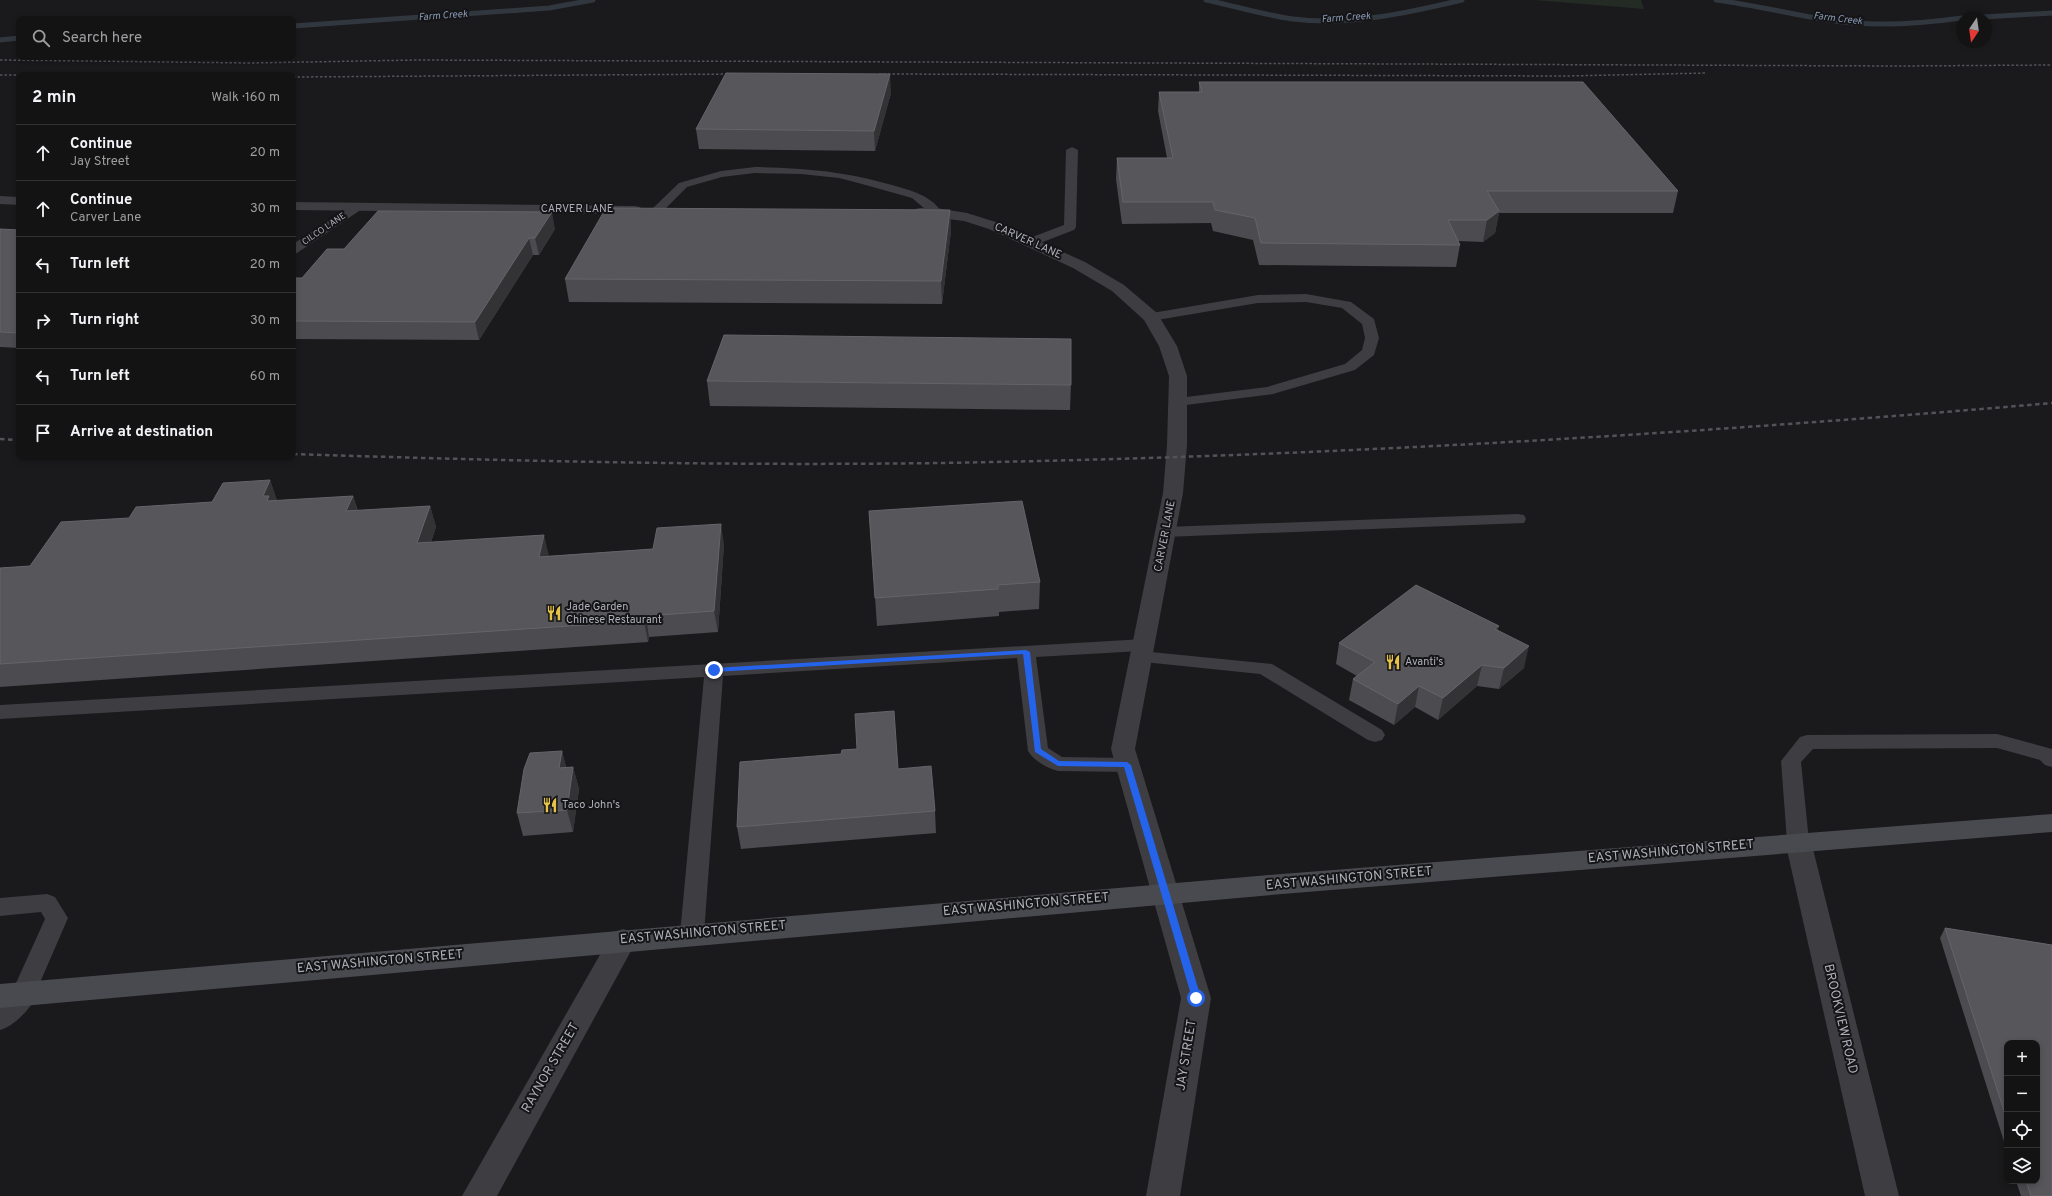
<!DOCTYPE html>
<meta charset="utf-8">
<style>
body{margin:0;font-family:Overpass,sans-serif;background:#212022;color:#f1f3f6}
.controls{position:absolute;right:12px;bottom:12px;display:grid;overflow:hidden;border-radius:8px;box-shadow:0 2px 6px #0003}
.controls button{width:36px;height:36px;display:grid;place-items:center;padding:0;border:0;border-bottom:1px solid #333234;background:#141314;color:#f1f3f6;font:20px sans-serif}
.compass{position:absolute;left:1956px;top:12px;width:36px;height:36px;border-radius:50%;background:#141314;box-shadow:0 2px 6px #0003;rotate:193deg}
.stop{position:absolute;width:12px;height:12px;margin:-9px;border:3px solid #2563eb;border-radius:50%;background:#fff}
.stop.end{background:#2563eb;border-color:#fff;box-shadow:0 1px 4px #0008}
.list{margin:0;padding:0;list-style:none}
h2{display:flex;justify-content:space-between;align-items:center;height:52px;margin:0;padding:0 16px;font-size:17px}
h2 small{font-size:13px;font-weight:400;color:#9d9ea0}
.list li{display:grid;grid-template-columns:26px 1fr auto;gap:12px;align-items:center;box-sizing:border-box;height:56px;padding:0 16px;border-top:1px solid #333234}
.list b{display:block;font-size:15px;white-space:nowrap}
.list p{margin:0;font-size:13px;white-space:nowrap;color:#9d9ea0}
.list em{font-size:13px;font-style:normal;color:#9d9ea0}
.icon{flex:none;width:22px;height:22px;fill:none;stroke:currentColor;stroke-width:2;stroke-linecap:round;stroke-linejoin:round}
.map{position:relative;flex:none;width:2052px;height:1196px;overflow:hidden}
.search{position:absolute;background:#141314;box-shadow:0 2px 6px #0003;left:16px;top:16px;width:280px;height:44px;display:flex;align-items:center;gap:10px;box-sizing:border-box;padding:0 14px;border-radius:8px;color:#9d9ea0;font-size:15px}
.panel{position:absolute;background:#141314;box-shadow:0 2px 6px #0003;left:16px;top:72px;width:280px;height:388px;border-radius:8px}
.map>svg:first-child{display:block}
.green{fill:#242b25}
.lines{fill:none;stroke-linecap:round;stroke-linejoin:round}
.stream{stroke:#30373f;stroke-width:5}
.service{fill:#3d3d42;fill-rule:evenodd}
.minor{fill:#3d3d42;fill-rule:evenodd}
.secondary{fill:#494a50;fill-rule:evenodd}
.rail-far1{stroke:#525359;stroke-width:1.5;stroke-dasharray:2.5 2;stroke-linecap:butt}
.rail{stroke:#525359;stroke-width:2.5;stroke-dasharray:4.5 3.5;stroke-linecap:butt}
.wall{fill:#4b4b50}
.shaded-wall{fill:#333336}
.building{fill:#56565b;stroke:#64646a}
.route{fill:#2563eb}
.labels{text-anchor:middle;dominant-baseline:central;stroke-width:4;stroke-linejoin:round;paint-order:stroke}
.far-street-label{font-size:9px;fill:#adafba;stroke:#151416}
.far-water-label{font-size:10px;font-style:italic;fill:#8799b2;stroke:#151416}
.street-label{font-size:11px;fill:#adafba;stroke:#151416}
.poi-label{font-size:11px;fill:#adafba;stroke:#151416;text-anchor:start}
.near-street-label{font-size:13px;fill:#adafba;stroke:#151416}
</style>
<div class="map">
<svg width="2052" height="1196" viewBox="0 0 2052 1196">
<rect width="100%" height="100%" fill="#1a191b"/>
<!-- green -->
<path class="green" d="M1534,0H1641L1644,9Z"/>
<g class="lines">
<!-- stream -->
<path class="stream" d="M1206,0C1235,6 1263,15 1293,19C1349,26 1407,13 1462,0
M1716,0C1754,5 1790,14 1828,20C1871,27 1919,24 1962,18
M1966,18L2052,13
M293,26L549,8L593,0
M0,40L19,38"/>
<!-- service -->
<path class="service" d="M1072,147L1078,150L1076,227L1074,230L1035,245H1027L1025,242L1027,239L1064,225L1066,150Z
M755,167C806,168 843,171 892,185C910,190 930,195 942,212L936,216L932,215L912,198L862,184L839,178L801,174L755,173L722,177L687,187L661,213L657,214L651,210L679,183L721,171Z
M355,204L361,208L359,211L297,253L293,254V244Z
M1306,294L1351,302L1374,319L1379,338L1374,355L1355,370L1273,394L1178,406L1173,405L1171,402L1173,399L1178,398L1267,387L1345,364L1362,350L1365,338L1362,324L1342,308L1306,302L1258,303L1151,321L1146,320L1144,317L1146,314L1258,295Z
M1518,514L1524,515L1526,519L1524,523L1165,537L1159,536L1157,532L1159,528L1165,527Z
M1144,639L1151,641L1153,645L1151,649L1141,651L1272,664L1382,730L1385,735L1382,740L1375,742L1368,740L1260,674L1134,661L1132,657L1134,653L1141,651L1036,657L1048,748L1062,757L1127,758L1134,760L1137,765L1134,770L1127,772L1058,771C1047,768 1034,761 1028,751L1017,658L723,676L704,934L700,940L692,943L684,940L680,934L704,677L0,719V705Z
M1997,734L2052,749V767L2045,765L2040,760L1997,748L1813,749L1801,762L1809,841L1806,847L1798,849L1790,847L1787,841L1781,761L1800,737L1807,735Z
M47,894L55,897L68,918L32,1001L23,1004L14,1001L11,994L45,919L41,912L0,916V898Z"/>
<!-- minor -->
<path class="minor" d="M0,196L19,197V205L0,204Z
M293,202L635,206L640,207L642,210L640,213L635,214L293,210Z
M920,208H936L967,213L999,223L1085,262L1124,285L1157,313L1177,346L1187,376V445L1183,493L1135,749L1211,998L1180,1196H1146L1181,998L1111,749L1163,493L1167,445L1169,376L1159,346L1144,320L1112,291L1073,268L989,229L964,221L915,215L913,212L915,209Z
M1798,831L1807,834L1811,841L1899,1196H1865L1785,841L1789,834Z
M623,929L633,932L637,940L497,1196H462L613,932Z
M23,982L33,986L38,994C30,1009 16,1025 0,1030V998L13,986Z"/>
<!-- secondary -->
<path class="secondary" d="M2052,814V832L1282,894L0,1008V984L1282,874Z"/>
<!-- rail-far1 -->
<path class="rail-far1" d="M0,60L251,63L417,60L1900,66L2052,65
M879,74L1566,76L1707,73
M0,75H19
M293,77L737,74"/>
<!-- rail -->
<path class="rail" d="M0,439L19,440
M293,454C508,461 724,466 939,463C1311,457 1681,435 2052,403"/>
</g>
<!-- wall -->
<path class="wall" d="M1199,82L1678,191L1673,213H1499L1495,233L1483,242L1458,241L1460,245L1456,267L1259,265L1253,240L1213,231L1211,223L1122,224L1116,179L1117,158H1167L1158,111L1159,92H1199Z
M891,93L875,151L699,149L696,129Z
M950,210L951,231L942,304L569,302L565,279Z
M0,229L19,230V348L0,347Z
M555,229L539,255H533L479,340L293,339V278H302L344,249Z
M707,381L1071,385L1070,410L710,406Z
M270,480L277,501L353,496L358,511L430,506L436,527L431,542L548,556L724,544L718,632L649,637L648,642L0,687V568L30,566L129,518L212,502Z
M869,511L1040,582L1039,609L999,612V616L877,626Z
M1498,631L1524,668L1499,689L1477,686L1438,720L1415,707L1394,725L1349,700L1353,679L1357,676L1336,664L1339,643Z
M562,751L566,767H573L579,789L573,832L523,836L517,813Z
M841,754L898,769L935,811L936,833L741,849L737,827Z
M1945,928L2052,945V1196H2021L2016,1181H2037V1043H2007V1151L1940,938Z"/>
<!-- shaded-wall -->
<path class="shaded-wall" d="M890,74L891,93L875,151L874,131Z
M950,210L951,231L942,304L941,281Z
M1499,211L1495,233L1483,242L1487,220Z
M552,212L555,229L539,255L535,238Z
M529,238L533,255L479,340L475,322Z
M270,480L277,500L274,508L276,516L263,496Z
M353,496L359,516L346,511Z
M430,506L436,527L423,563L417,543Z
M721,524L724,544L718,632L714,611Z
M544,535L549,556L539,557Z
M646,616L649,637L648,642L644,621Z
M1499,626L1494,647L1495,629Z
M1529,646L1524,668L1499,689L1504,668Z
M1482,665L1477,686L1438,720L1443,698Z
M1419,686L1415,707L1394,725L1398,704Z
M562,751L567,773L559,768Z
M573,767L579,789L573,832L567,810Z"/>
<!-- building -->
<path class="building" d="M726,73L890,74L874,131L696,129Z
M1199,82H1583L1678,191H1487L1499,211L1487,220H1448L1460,245L1261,243L1255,218L1215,210L1213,202H1123L1117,158H1173L1159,92H1202Z
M606,208L950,210L941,281L565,279Z
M378,211L552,212L535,238H529L475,322L293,321V278H302L327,249H344Z
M0,229L19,230V333L0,332Z
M724,335L1071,339V385L707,381Z
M270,480L263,496H269L267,501L353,496L346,511L430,506L417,543L544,535L539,557L653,549L657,528L721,524L714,611L646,616L644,621L0,664V568L30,566L61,522L129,518L136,507L212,502L223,483Z
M1022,501L1040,582L998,585V589L875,598L869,511Z
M1416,585L1499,626L1495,629L1529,646L1504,668L1482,665L1443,698L1419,686L1398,704L1353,679L1375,662L1339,643Z
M894,711L898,769L931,766L935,811L737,827L740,762L841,754L842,750L857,749L855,714Z
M562,751L559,768L573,767L567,810L517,813L524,769L530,753Z
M1945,928L2052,945V1196H2031L2026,1181H2037V1043H2007V1120Z"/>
<!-- route -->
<path class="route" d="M1026,650L1030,652L1041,749L1059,761L1127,762L1131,765L1201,998L1199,1001H1193L1192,998L1124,767L1058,766L1035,752L1023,654L714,672L710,670L714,668Z"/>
<!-- icons -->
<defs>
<symbol id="restaurant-bare" viewBox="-9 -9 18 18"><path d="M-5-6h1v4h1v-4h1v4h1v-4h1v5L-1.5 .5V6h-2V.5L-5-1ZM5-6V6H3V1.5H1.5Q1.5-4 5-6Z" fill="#e6c347" stroke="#151416" stroke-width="2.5" paint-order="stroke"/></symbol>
</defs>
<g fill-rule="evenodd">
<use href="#restaurant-bare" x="543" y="602" width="22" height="22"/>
<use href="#restaurant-bare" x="1382" y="651" width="22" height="22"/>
<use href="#restaurant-bare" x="539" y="794" width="22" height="22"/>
</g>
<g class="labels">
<!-- far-street labels -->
<g class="far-street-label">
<text transform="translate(324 229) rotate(-34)">CILCO LANE</text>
</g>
<!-- far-water labels -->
<g class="far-water-label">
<text transform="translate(443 16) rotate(-4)">Farm Creek</text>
<text transform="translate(1346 18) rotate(-4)">Farm Creek</text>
<text transform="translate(1838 19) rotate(7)">Farm Creek</text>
</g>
<!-- street labels -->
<g class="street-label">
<text x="577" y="209">CARVER LANE</text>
<text transform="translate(1028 241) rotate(24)">CARVER LANE</text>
<text transform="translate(1165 536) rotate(-79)">CARVER LANE</text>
</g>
<!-- poi labels -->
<g class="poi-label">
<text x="566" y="607">Jade Garden<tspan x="566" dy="13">Chinese Restaurant</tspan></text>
<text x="1405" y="662">Avanti's</text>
<text x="562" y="805">Taco John's</text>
</g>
<!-- near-street labels -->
<g class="near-street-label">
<text transform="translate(1671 852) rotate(-5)">EAST WASHINGTON STREET</text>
<text transform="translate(1349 879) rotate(-5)">EAST WASHINGTON STREET</text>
<text transform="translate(1026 905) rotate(-5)">EAST WASHINGTON STREET</text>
<text transform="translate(703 933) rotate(-5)">EAST WASHINGTON STREET</text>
<text transform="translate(380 962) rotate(-5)">EAST WASHINGTON STREET</text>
<text transform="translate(1840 1019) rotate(77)">BROOKVIEW ROAD</text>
<text transform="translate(1187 1055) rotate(-81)">JAY STREET</text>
<text transform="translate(551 1068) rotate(-60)">RAYNOR STREET</text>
</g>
</g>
</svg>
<div class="controls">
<button>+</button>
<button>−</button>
<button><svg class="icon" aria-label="locate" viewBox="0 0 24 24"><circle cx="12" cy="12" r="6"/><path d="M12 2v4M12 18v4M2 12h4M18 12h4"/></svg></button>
<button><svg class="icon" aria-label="layers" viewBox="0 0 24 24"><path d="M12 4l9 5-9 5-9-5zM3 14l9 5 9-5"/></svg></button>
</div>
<svg class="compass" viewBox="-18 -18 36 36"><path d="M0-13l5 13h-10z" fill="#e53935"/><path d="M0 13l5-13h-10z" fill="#9d9ea0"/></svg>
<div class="stop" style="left:1196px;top:998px"></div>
<div class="stop end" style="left:714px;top:670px"></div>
<div class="search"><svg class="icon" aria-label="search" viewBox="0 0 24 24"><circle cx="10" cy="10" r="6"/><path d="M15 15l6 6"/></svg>Search here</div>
<section class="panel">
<h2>2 min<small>Walk · 160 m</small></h2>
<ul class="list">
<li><svg class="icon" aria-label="ahead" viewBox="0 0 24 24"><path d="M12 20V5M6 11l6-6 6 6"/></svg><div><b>Continue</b><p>Jay Street</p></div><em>20 m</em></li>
<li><svg class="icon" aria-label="ahead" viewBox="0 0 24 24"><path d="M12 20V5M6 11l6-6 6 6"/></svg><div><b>Continue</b><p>Carver Lane</p></div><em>30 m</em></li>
<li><svg class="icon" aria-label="left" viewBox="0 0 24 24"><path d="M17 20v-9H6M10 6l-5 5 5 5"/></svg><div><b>Turn left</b></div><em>20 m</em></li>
<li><svg class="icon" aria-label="right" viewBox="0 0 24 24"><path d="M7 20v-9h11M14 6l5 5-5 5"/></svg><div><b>Turn right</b></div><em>30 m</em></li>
<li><svg class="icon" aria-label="left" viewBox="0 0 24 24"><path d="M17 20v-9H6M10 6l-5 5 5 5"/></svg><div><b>Turn left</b></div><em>60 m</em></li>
<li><svg class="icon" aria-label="arrive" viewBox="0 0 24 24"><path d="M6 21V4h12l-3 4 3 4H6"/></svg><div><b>Arrive at destination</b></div></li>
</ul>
</section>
</div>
